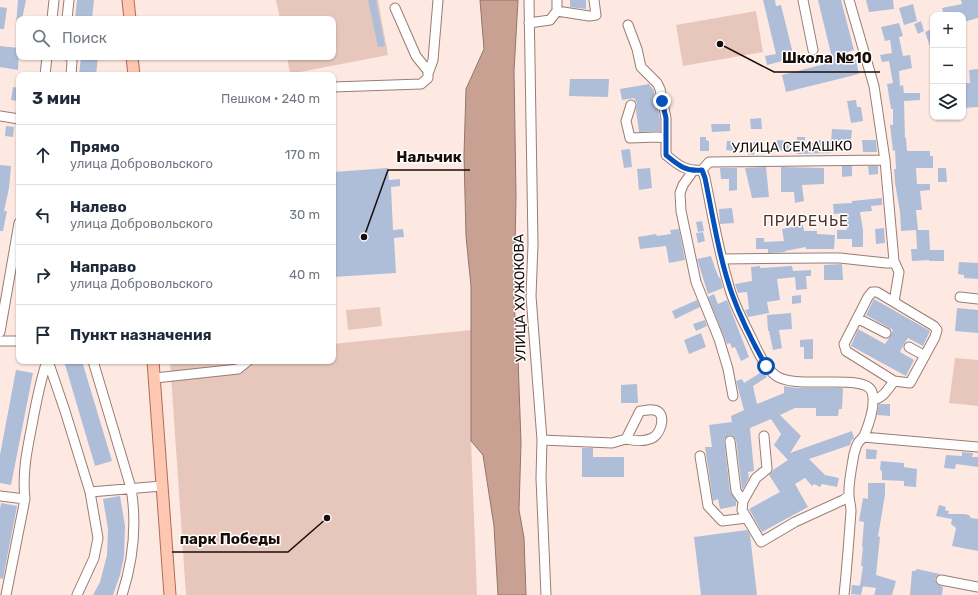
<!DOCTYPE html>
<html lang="ru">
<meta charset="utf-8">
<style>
body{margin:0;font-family:Rubik,sans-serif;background:#f6f6f7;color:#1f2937}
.controls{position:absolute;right:12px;top:12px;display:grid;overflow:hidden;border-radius:8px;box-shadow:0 1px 3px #0004}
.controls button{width:36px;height:36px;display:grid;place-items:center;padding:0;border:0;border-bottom:1px solid #e0e1e3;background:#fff;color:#1f2937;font:20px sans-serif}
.stop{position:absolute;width:12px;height:12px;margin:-9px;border:3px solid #0550bb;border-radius:50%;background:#fff}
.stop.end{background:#0550bb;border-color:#fff;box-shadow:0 1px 4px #0008}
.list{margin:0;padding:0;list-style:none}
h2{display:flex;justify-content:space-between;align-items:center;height:52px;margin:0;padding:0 16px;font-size:17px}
h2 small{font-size:13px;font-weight:400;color:#747a83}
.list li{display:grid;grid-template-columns:26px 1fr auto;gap:12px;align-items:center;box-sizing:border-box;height:60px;padding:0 16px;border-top:1px solid #e0e1e3}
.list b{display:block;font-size:15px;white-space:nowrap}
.list p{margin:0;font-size:13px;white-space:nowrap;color:#747a83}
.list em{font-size:13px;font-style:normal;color:#747a83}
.icon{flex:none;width:22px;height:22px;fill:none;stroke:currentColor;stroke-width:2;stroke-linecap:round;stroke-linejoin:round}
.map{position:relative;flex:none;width:978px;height:595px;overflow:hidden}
.search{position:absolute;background:#fff;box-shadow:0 1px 3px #0004;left:16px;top:16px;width:320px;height:44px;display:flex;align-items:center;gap:10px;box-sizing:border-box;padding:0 14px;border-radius:8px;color:#747a83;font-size:15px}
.panel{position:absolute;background:#fff;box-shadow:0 1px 3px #0004;left:16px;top:72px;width:320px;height:292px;border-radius:8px}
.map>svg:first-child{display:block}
.green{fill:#e7c7bc}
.water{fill:#c8a193;stroke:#93756a}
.building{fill:#aebed9}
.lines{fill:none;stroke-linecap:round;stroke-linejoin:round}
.minor-casing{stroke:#9b7c72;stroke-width:11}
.major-casing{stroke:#ae6d56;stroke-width:13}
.minor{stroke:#fff;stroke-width:9}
.major{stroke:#fec7b2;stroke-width:11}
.route{stroke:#0550bb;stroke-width:5}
.labels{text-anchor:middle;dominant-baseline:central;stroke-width:3;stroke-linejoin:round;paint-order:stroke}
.street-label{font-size:14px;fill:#180d09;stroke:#fff}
.neighbourhood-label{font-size:15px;letter-spacing:1px;fill:#4b3127;stroke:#fff}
.leader{fill:none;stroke:#180d09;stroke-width:1.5}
.callout-dot{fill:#180d09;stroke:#fff;stroke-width:1.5}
.callout-label{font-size:15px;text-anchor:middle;font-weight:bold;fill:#180d09;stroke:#fff;stroke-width:3;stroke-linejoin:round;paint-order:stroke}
</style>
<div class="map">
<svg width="978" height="595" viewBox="0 0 978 595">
<rect width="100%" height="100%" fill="#fee9e2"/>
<!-- green -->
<path class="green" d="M276,0H378L388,55L290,74L287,57H333V19H280Z
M756,11L763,52L683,66L676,25Z
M380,307L382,326L348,330L346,310Z
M471,330V441L477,595H186L170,361H333V344Z
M955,358L978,360V406L949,403Z"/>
<!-- water -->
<path class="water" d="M480,0H518L514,71L516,196L514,302L518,358L521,443L519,510L524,538L526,595H498L494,526L483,455L471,441V286L466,236L464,155L466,89L484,49Z"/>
<!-- building -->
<path class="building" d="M18,0H26L22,19H19V26L16,25Z
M77,0H94L92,19H75Z
M368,0H376L385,46L378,47Z
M570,0H586V9L570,7Z
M763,0H775L776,6L781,5L794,58L767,65L765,56L776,54Z
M818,0H841L854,50L838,55L840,63L856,60L859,74L786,92L782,75L833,62Z
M866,0H893L894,9L869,12Z
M961,0H978V18L963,22V15H944L942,8L962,4Z
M913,4L917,21L904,25L899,8Z
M0,7L7,8L4,29H0Z
M921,21L924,31L918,34L914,24Z
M899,23L903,36L899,37L903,56L910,55L912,68L899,71L900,86L903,85L904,93H920V100L904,101L905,138H906L907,151H930V156H933V168H916L917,184H930V190L920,191L922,210H916L918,230H929L930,250H944V261H929V260L912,261L911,249H917L916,230L901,231L900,212L895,183L894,169H896L895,150L893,151L890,125H893V109H891L887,84L893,83L889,61L882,62L880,55L892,53L890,40L885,41L881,27Z
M932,29L933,33L932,52L925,32Z
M0,46L19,48L18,70L0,67Z
M81,57H98L96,75H79Z
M978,69V107L964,108L963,88H964V83H970L969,70Z
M570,79H609L608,97L569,96Z
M649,84L654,91L660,119V131L639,132L636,110L637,103L634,98L622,100L620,89Z
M13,87L19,88V101L11,100Z
M856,100L857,107H861L863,121L851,123L847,101Z
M761,118L762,129H751L750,119Z
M711,124H730V131L712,132Z
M6,126L14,127L13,137L5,136Z
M832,129L852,130L851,140H839V142H831Z
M700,137H706V140L709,141V151H700Z
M797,137H805V143H819V140H831V153L797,154V152L776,150L777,140L797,142Z
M862,140H876L877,152H863Z
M727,141H734L733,151L726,150Z
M748,142H758V151H754V155L747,154Z
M630,149L632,167L624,168L621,150Z
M0,165L11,166L9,188L4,211H7L3,231H0Z
M842,166H852V176L842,177Z
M868,166H878V174L869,175Z
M766,167L769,197L752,198L745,168Z
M781,167L824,168V184L802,185L804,201L795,203L794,192H781Z
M388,168L389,180L400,179V186L391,187L393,230L403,229L404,237L394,238L396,273L333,277V172Z
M650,168L652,188L639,190L637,169Z
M720,168H737V190L729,191V179H721Z
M938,168H946L947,182H938Z
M882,198V205L871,206L872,211L860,212L863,230V247H852V239H837V230H847L846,213L834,214L833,204L852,203V201Z
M732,208L734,223L720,224L719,209Z
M702,221L704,231L698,232L696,222Z
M803,225L804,231H817V234L835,235L834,249H806V247L785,251V252L768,253V249H756V238H764V242L784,241L782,229Z
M884,228L885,243L876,244L875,229Z
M679,229L685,260L669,263L666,246L640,249L638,237L656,234L657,236L671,234L670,230Z
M703,232L705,241L698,243L696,233Z
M711,256L715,268L719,278L720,277L723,288L708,294L697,259Z
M959,262L978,263V279L964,278V275L958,274Z
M842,264L843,280H824V265Z
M760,266V268L792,266L793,271L811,270V276H806L807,289L796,290L795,277L777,279L780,300L767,302L769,313L748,317L745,310L749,309L747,292L738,293L735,284L752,281L751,267Z
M714,294L718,304L727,300L749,357L741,361L735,347L732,348L730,343L727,344L708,297Z
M801,295V303L792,304V296Z
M874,299L930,331L923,346L908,338L904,344L900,352L914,360L906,376L851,346L858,329L885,344L891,335L893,330L866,315Z
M697,300L700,307L675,319L672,311Z
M957,308L978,310V333L955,331Z
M791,313L792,329L779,330L782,348L773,350L769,331H768L767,315Z
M705,320L707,326L696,331L693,324Z
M701,333L706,347L689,354L684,340Z
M813,339V359H804V347H800V340Z
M64,361H82L112,461L95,466Z
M16,370L33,373L11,485L0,483V455Z
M763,371L767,377L753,386L757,404L784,393V386L797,388H842L843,389L842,409H839L838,416H816V408H795L780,415L801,436L790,453L852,431L854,438L851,441L850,445L809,459L825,475L839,478L837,487L822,484L820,487L814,484L812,486L805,478L795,484L808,507L762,532L749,509L780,492L769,475L773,470L788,460L774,445L781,434L771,419L750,428L754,471L748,472L749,478L743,489H742L736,440L733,436L730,435L724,439L730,492L736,501V506L720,509L718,499L713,501L705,447H712L709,425L732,422L731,416L744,410L736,381L742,379L744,383Z
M637,384L638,403H621V385Z
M879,404H890V416L877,415Z
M582,448H593V457H624V477H582Z
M866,449L877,450L876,459H866Z
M962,452L973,453L972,457H978V467L956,464L955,469L944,468L946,455L962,456Z
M881,461L904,463V467L917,469L916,487L904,486V481L882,480V472L880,469Z
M868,483H885V495L878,536L880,537L876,575L896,581L892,595H874L876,588L860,586L863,566H861L863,547H862L864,522L859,521L863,498L868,499Z
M120,496L125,526L124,557L120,575L113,595H93L100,582L107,555L108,529L103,499Z
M1,503L17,506L3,579L0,578V509Z
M939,505L946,507L945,510L949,511L948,514H964L969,515L971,518L978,519V551L952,546L956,528L951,524L952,519L936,516Z
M747,530L750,535L757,595H701L694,537Z
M917,569L940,574L937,576L935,579L937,584L943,587L942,595H910L912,571H915Z
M852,585L863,586L861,595L851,594Z"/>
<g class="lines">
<defs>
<path id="minor" d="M529,0L533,244L531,296L542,440L541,478L546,595
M557,0V11L589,16L596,15L594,0
M803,0L813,50
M849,0L874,86L885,160L894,261L899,272L894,302
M52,19L54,0
M67,19L69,0
M529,23L550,20L557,11
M628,25L637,49L641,67L657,83L660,89L666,118V155C678,165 686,172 702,170L705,178C713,217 719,255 731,293C736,308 744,323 751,337C757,350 764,366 775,375C794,391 866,372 872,392C876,405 869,424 864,436C862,439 860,440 858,443C856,446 855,451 854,454C852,466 848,484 849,496C849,501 851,505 851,511C849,539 847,567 844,595
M70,57L72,61L71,75
M428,74L433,60L438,0
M45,75L47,57
M333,87L421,84L428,78V71L416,56L395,8
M631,105L626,121L630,138L657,137L666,138
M0,116L19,119
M702,170L709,162L885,160
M693,171L683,185L680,193L681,211L696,282L719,339L728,369L733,396
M722,259L822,258H840L886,263H891L894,261
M872,292H877L934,326L937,330L935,337L910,383L894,381L846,351L844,344L868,297Z
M960,297L978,299
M857,318L886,333
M0,332L19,223
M0,341H19
M909,347L925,356
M48,361L65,411L90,492
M93,361L131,488C137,524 133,561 122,595
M155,378L238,369L248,361
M874,400C884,397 888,389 894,381
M764,436L767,469L756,478L743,501L742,510L761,542L795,522L843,500L849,496
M863,437L978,447
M542,440L612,443L626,439L640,411C644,411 649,409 653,410C667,411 662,431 654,437C646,442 635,441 626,439
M730,441L736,491L743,501
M700,456L708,506L722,521L747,518
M0,496L25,499L6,595
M25,499C22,474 27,450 32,425C36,403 40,382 47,361
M941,580L978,587
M77,595L94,558L98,538L90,492L162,486"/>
<path id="major" d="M128,0L130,19
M132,57L134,75
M153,361L170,595"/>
</defs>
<!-- minor casing -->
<use href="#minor" class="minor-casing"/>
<!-- major casing -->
<use href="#major" class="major-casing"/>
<!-- minor -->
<use href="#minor" class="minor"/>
<!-- major -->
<use href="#major" class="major"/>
</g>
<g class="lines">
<!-- route -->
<path class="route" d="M662,101L666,118V155C678,165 686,172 702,170L705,178C713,217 719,257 732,294C741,319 753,343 766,366"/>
</g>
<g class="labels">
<!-- street labels -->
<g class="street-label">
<text transform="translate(792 147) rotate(-1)">УЛИЦА СЕМАШКО</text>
<text transform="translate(520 298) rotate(-91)">УЛИЦА ХУЖОКОВА</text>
</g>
<!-- neighbourhood labels -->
<g class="neighbourhood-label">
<text x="806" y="221">ПРИРЕЧЬЕ</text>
</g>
</g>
<!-- callouts -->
<path class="leader" d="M720 44L774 72H880M364 237L388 170H470M327 518L288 552H172"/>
<g class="callout-dot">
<circle cx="720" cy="44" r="4"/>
<circle cx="364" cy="237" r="4"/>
<circle cx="327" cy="518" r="4"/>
</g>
<g class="callout-label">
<text x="827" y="63">Школа №10</text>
<text x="429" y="162">Нальчик</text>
<text x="230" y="544">парк Победы</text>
</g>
</svg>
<div class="controls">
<button>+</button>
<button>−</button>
<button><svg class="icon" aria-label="layers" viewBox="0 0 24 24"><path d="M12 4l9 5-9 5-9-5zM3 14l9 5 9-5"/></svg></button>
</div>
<div class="stop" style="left:766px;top:366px"></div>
<div class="stop end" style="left:662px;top:101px"></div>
<div class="search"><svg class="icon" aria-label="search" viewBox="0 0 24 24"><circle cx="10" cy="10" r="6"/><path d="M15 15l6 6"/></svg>Поиск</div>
<section class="panel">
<h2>3 мин<small>Пешком · 240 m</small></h2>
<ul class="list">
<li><svg class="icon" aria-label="ahead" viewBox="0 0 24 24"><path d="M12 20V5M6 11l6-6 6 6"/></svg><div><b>Прямо</b><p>улица Добровольского</p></div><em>170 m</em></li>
<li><svg class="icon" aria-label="left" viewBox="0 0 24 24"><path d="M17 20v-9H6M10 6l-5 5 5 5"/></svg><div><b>Налево</b><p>улица Добровольского</p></div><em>30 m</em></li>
<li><svg class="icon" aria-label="right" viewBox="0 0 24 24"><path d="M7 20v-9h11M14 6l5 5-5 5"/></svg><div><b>Направо</b><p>улица Добровольского</p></div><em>40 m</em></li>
<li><svg class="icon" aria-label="arrive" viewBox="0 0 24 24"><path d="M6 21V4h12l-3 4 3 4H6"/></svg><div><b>Пункт назначения</b></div></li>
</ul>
</section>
</div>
